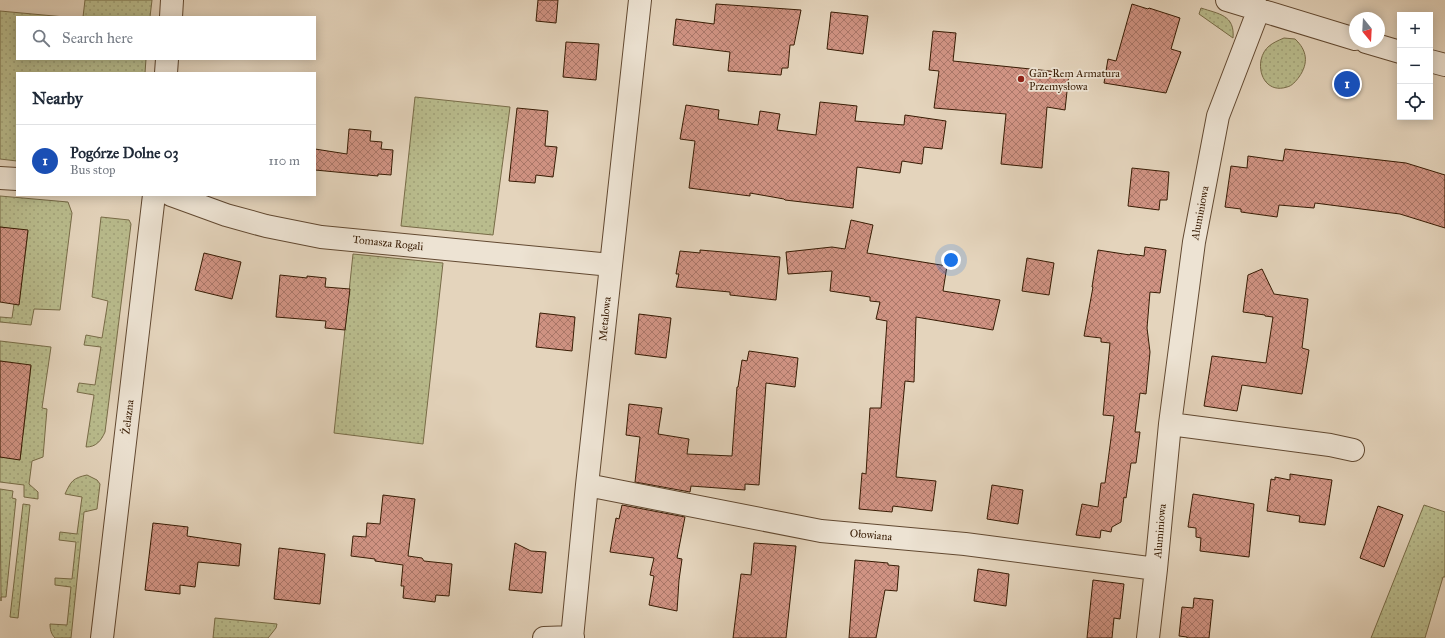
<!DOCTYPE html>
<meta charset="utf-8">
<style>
body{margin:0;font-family:"IM FELL Great Primer",serif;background:#f2f2f3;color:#1f2937}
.controls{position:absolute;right:12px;top:12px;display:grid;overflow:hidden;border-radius:0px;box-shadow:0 2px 10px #0003}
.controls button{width:36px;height:36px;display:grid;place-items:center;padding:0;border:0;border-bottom:1px solid #e0e1e3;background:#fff;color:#1f2937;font:20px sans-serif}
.compass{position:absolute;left:1349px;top:12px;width:36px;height:36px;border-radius:50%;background:#fff;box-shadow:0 2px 10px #0003;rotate:162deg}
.you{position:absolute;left:951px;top:260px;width:14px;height:14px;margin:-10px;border:3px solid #fff;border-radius:50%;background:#1a73e8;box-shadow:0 0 0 6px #1a73e833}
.badge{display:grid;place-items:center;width:26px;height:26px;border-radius:50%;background:#8f2418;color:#fff;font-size:13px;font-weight:700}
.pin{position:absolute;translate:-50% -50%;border:2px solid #fff;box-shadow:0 1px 4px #0006}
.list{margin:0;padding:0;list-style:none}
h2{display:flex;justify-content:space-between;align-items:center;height:52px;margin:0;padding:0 16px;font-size:17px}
h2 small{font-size:13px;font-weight:400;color:#747a83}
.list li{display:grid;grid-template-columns:26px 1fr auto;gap:12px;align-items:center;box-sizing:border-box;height:72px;padding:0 16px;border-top:1px solid #e0e1e3}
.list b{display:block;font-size:15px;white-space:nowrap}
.list p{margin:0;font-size:13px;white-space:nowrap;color:#747a83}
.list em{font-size:13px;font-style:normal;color:#747a83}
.icon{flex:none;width:22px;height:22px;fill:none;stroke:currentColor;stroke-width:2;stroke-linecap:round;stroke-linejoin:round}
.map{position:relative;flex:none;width:1445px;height:638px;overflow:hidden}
.search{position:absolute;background:#fff;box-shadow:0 2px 10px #0003;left:16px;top:16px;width:300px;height:44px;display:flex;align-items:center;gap:10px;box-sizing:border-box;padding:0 14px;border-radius:0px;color:#747a83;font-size:15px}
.panel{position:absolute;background:#fff;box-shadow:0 2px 10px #0003;left:16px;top:72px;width:300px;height:124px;border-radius:0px}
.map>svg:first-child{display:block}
.grass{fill:url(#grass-dots);stroke:#786c48}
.building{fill:url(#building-cross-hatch);stroke:#371b03}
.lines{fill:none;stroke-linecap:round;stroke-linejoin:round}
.minor-casing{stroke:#624931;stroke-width:24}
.minor{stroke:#ede3d3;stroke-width:22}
.poi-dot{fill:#8f2418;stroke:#ede3d3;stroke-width:1.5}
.labels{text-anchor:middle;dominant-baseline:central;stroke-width:3.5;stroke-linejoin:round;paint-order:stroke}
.poi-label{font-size:11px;fill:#371b03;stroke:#ede3d3;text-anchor:start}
.street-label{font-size:11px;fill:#371b03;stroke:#ede3d3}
</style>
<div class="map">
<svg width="1445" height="638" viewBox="0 0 1445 638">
<defs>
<pattern id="grass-dots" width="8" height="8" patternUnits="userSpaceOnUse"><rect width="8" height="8" fill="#b9bc8d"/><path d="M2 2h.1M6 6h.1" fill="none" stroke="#a0a178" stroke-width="1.8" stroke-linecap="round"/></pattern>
<pattern id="building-cross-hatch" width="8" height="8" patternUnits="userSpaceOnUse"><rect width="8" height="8" fill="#d09383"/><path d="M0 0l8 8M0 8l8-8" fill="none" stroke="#aa7769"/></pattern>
</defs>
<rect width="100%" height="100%" fill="#e4d4bc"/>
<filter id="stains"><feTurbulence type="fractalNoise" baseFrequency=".005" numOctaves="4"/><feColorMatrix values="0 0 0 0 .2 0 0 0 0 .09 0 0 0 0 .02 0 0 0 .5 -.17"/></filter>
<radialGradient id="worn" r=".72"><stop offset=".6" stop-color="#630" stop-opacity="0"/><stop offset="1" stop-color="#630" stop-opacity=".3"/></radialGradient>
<!-- grass -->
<path class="grass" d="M85,0H152L150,17H83Z
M1201,8C1219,14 1235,15 1233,38L1199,14Z
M0,11L65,17H17V59H146L145,73H17V161L0,159Z
M1284,38L1295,39C1307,50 1309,63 1299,77C1296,81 1292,86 1287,87C1269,93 1258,77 1261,60C1264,47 1272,43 1284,38Z
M415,97L510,107L493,235L401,226Z
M0,196L68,202L72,213L60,310L34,309L31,325L0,322V317L12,318L14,304H19L28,231L0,227Z
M101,217L129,220L131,224L105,432C101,441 96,447 86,447L94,395L77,392L79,383L95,385L101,347L84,345L86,335L102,338L108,301L92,297Z
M353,254L443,263L423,444L334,433Z
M0,341L51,347L42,408L47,409L43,457L32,461L29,484L38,492V499L24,497V485L0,482V457L20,459L22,445L16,444L23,435L31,366L0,361Z
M87,475L97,480L100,484L97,509L84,512L71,638H55C51,634 50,629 50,624L67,625L71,587L55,585V578L72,579L76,542L59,540L60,532L77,534L82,497L65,494C71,481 73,478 87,475Z
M0,489L13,491L12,498L16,499L6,597H1V601Z
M23,504L30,505L18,618L10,617Z
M1424,505L1445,512V577H1443L1425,638H1371Z
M215,618L277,624L276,628L268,638H213Z"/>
<!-- building -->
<path class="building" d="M538,0H558L556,23L536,21Z
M716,4L801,10L794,45H790L788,68H782L781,75L728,71L730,52L673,45L676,19L714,24Z
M1132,4L1148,9L1149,8L1180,18L1171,49L1181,52L1166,93L1104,83L1108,59L1116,61Z
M831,12L868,16L863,54L827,49Z
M933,31L956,33L953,61L1069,73L1065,110L1047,107L1042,168L1001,164L1006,114L934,108L939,71L929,70Z
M566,42L599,44L596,80L563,77Z
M820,102L857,106L855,121L904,125L905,115L946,121L942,149L924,147L922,164L902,161L900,173L857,167L853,208L785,200L784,199L750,193V196L689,188L695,141L680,139L686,105L719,110L718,119L758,125L760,111L780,114L777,130L816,135Z
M517,108L548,111L545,146L557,147L553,177L536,175L535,183L509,181Z
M349,129L371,131L370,141L382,142L381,149L393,150L391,175L378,174V176L315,170V149L347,154Z
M1285,149L1406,163L1445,175V228L1400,214L1315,203L1314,208L1279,205L1277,217L1241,212V209L1225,207L1231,166L1247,168L1248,156L1283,161Z
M1132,168L1169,172L1167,200H1160L1159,210L1128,206Z
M851,220L873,225L867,253L947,266L943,291L1000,300L993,330L916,317L914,382L905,381L896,477L936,481L932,511L893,506L892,512L859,509L862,473L866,474L870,408H881L887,321L876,319L880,302L870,301V297L830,291L832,271L788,274L786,252L832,247L845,249Z
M0,227L28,230L19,305L0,302Z
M1145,247L1166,250L1160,293L1150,292L1147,328L1150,352L1146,394L1140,393L1135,432H1140L1136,463H1131L1126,498L1124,497L1121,522L1112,527L1111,532L1101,530L1100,538L1076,535L1082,504L1098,507L1101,483H1105L1114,416L1103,415L1110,343L1101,342V338L1084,336L1093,287H1092L1098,250L1130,255V254L1144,256Z
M700,250L780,257L776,300L730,295V292L676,287L679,274H676L680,251L700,253Z
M204,253L241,262L232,299L195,290Z
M1027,258L1054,263L1049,295L1022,291Z
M1262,269L1274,294L1308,299L1302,348L1309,350L1302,394L1242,385L1237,411L1204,406L1212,356L1266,363L1273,317L1265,316V315L1243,312L1248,275Z
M280,275L307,278V276L326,278L325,287L350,289L345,330L325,328L326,321L276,317Z
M540,313L575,317L572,351L536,347Z
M639,314L671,318L666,358L635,354Z
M749,351L798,358L795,387L766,383L759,485L745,484V490L691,486L690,492L635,482L640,437L626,435L629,404L662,408L658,434L689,439L687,454L732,456L737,387H738L742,360L747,361Z
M0,361L31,365L20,460L0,457Z
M1290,474L1332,480L1325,525L1299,522L1300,516L1267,511L1271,479L1275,480V477L1290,480Z
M992,485L1023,490L1018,524L987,519Z
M1193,494L1254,504L1249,557L1200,551L1201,538L1196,537V528L1188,527Z
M383,495L415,499L408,556L422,558L424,561L452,564L449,596L436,595L435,602L403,598L404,586H401L403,565L375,561V559L351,556L353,536L366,537L367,523L380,524Z
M622,505L685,517L677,558L682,559L679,580L677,611L649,605L654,576L650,575L654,558L610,552L616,518L619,519Z
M1378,506L1403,515L1384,567L1360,558Z
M153,523L188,527L187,536L241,544L239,566L198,562L195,587L180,585V594L145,590Z
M515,543L531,551L546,552L542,593L509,590Z
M754,543L796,546L786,638H733L741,574L751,575Z
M279,548L325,554L320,604L274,599Z
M855,560L888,563V565L899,566L897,591L885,590L876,638H849Z
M978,569L1009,574L1006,606L974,601Z
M1093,580L1124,584L1120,619L1114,618L1112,638H1087Z
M1194,598L1213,600L1209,638H1187V637L1179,636L1182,607L1193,608Z"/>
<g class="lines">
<defs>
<path id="minor" d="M1227,0L1355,39
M171,17L172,0
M1366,42L1400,52
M1430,61L1445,65
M166,73L167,59
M0,178L17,179
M171,195L226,215L266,226L321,237L611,265
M1170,424L1330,445L1353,450
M587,485L821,531L965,544L1156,569
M102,638L154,195
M544,638L573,637
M572,638L587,485L640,0
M1148,638L1156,569L1170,424L1194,242L1218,116L1259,9"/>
</defs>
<!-- minor casing -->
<use href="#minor" class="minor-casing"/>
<!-- minor -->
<use href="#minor" class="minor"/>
</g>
<!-- markers -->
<circle class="poi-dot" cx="1021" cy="79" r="4"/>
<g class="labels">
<!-- poi labels -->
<g class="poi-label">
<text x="1029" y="73">Gan-Rem Armatura<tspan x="1029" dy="13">Przemysłowa</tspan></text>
</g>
<!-- street labels -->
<g class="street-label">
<text transform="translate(1200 213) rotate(-79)">Aluminiowa</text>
<text transform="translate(388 243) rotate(6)">Tomasza Rogali</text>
<text transform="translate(605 319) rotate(-84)">Metalowa</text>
<text transform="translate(128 417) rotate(-83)">Żelazna</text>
<text transform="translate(1160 531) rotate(-85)">Aluminiowa</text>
<text transform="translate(871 535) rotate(5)">Ołowiana</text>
</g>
</g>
<rect width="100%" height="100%" filter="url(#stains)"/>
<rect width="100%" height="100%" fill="url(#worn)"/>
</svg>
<div class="controls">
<button>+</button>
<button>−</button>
<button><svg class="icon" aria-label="locate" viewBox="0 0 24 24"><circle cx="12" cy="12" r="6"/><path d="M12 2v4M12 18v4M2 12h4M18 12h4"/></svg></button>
</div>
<svg class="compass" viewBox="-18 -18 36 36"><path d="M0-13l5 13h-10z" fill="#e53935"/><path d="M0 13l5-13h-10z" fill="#747a83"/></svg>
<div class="you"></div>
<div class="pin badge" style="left:1347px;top:84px;background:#1a4fb4">1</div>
<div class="search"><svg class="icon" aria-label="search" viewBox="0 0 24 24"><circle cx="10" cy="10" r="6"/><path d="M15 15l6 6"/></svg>Search here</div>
<section class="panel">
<h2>Nearby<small></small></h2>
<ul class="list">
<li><span class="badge" style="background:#1a4fb4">1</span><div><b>Pogórze Dolne 03</b><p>Bus stop</p></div><em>110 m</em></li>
</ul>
</section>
</div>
